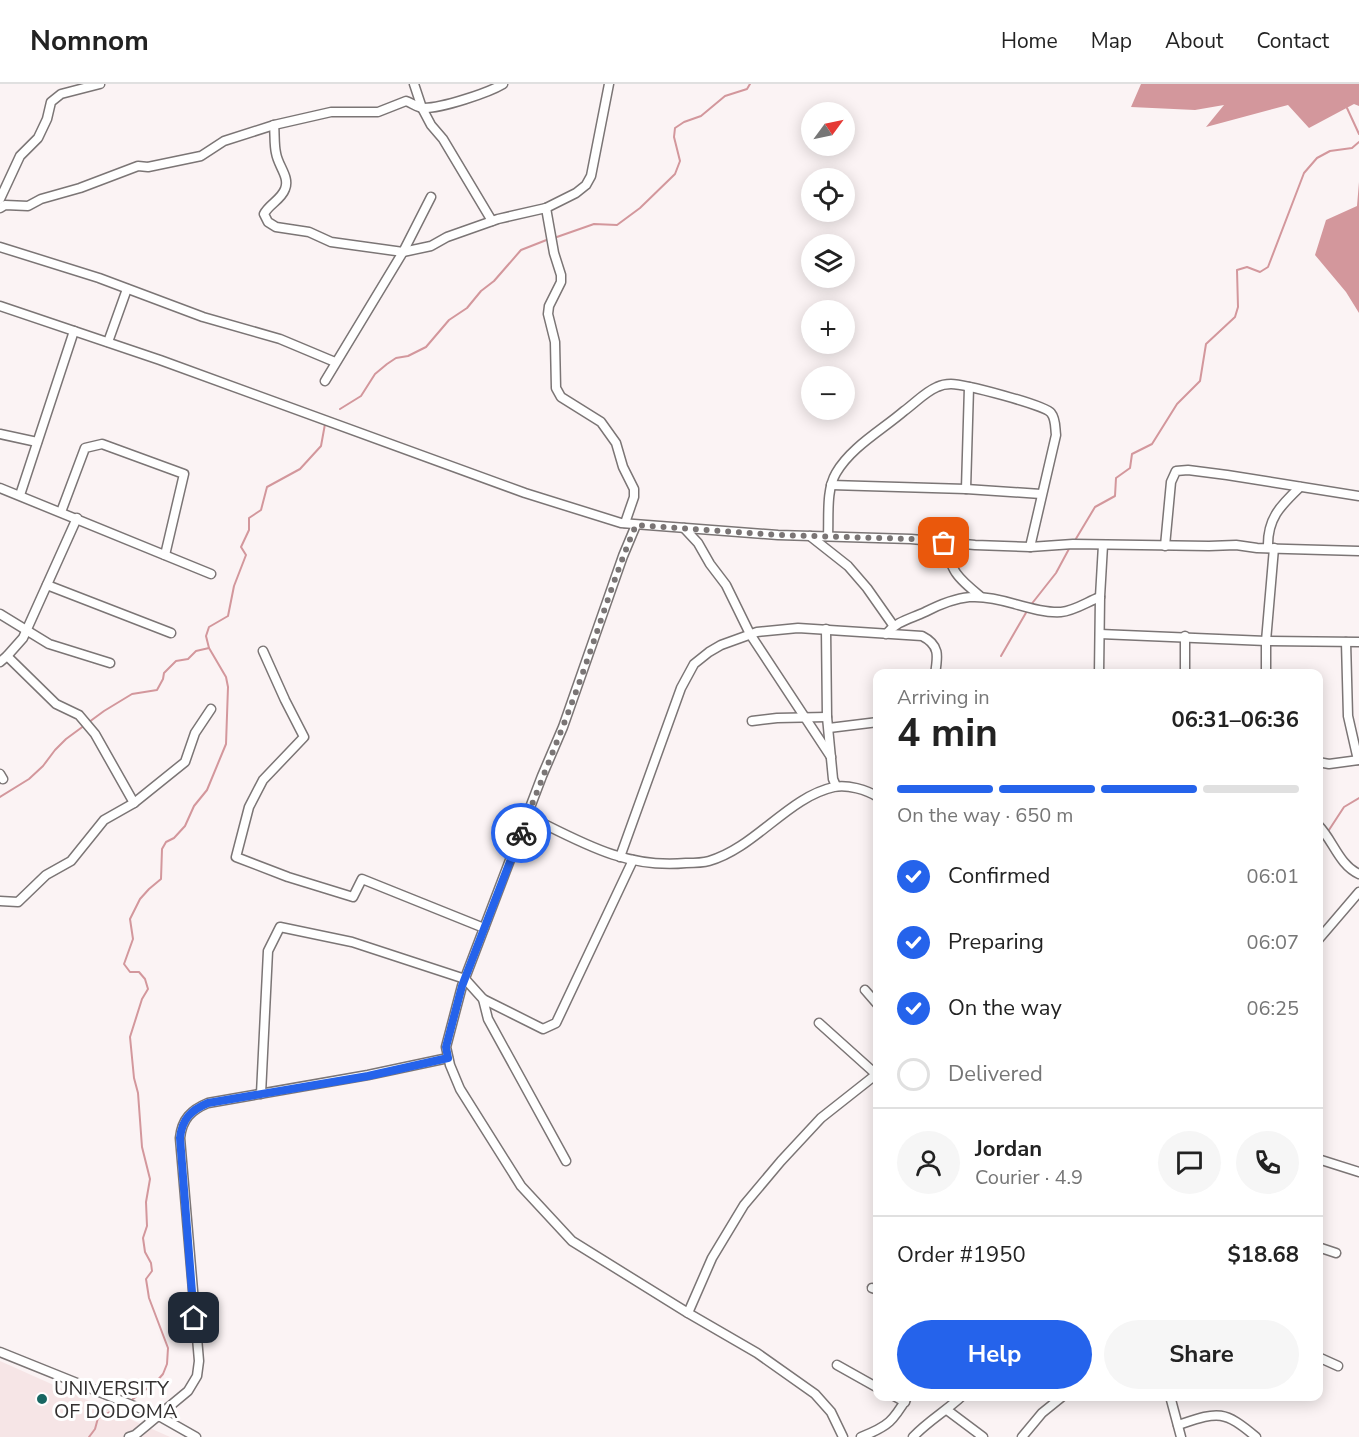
<!DOCTYPE html>
<html lang="en">
<head>
<meta charset="utf-8">
<style>
  body { margin:0; font-family:"Nunito Sans",sans-serif; background:#f6f6f6; color:#222; height:100vh; display:flex; flex-direction:column; font-size:22px; white-space:nowrap }
  * { box-sizing:border-box; margin:0 }
  p { font-size:20px; color:#767676 }
  .icon { flex:none; width:33px; height:33px; fill:none; stroke:currentColor; stroke-width:2; stroke-linecap:round; stroke-linejoin:round }
  .map { position:relative; flex:1; overflow:hidden }
  .details { position:absolute; left:873px; top:585px; width:450px; height:732px; display:flex; flex-direction:column; background:#fff; border-radius:12px; box-shadow:0 3px 15px #0003 }
  .details>* { flex:none }
  .needle { width:39px; rotate:57deg }
  .controls { position:absolute; left:801px; top:18px; display:grid; gap:12px }
  .controls a { display:grid; place-items:center; width:54px; height:54px; border-radius:50%; background:#fff; box-shadow:0 3px 15px #0003; font-size:30px }
  .pin { position:absolute; display:grid; place-items:center; width:51px; height:51px; color:#fff; margin:-26px; border-radius:12px; box-shadow:0 3px 9px #0006 }
  .courier { position:absolute; display:grid; place-items:center; width:60px; height:60px; margin:-30px; border:4px solid #2563eb; border-radius:50%; background:#fff; color:#222; box-shadow:0 2px 8px #0007 }
  .head em { font-style:normal; font-weight:700 }
  .head div { display:flex; flex-direction:column-reverse }
  .head { display:flex; align-items:center; justify-content:space-between; height:102px; padding:0 24px }
  h1 { font-size:39px; font-weight:700; line-height:45px }
  .bar { display:grid; grid-template-columns:repeat(4,1fr); gap:9px 6px; align-content:center; height:72px; padding:0 24px }
  .bar i { height:8px; border-radius:4px; background:#e0e0e0 }
  .bar .active { background:#2563eb }
  .bar p { grid-column:span 4 }
  .line { display:flex; align-items:center; gap:15px; padding:0 24px; border-top:2px solid #e0e0e0 }
  .line div { flex:1 }
  .round { display:grid; place-items:center; flex:none; width:63px; height:63px; border-radius:32px; background:#f6f6f6 }
  ol { padding:0 24px; list-style:none }
  li { display:flex; align-items:center; gap:18px; height:66px }
  li p { margin-inline-start:auto }
  li .icon { padding:6px; border-radius:50%; background:#2563eb; color:#fff; stroke-width:4 }
  li:last-child { color:#767676 }
  li i { width:33px; height:33px; border:3px solid #e0e0e0; border-radius:50% }
  .cta { display:flex; gap:12px; margin-top:auto; padding:12px 24px }
  .cta a { flex:1; height:69px; border-radius:36px; background:#2563eb; color:#fff; font-size:24px; font-weight:700; line-height:69px; text-align:center }
  .cta a+a { background:#f6f6f6; color:#222 }
  header { display:flex; align-items:center; gap:36px; box-sizing:border-box; height:84px; padding:0 30px; background:#fff; border-bottom:2px solid #e0e0e0 }
  header strong { font-size:28px }
  nav { display:flex; gap:33px; margin-inline-start:auto; font-size:21px }
  .map>svg:first-child { display:block }
  .built { fill:#f6e5e6 }
  .water { fill:#d3979c }
  .lines { fill:none; stroke-linecap:round; stroke-linejoin:round }
  .stream { stroke:#d3979c; stroke-width:2 }
  .street-casing { stroke:#7b7575; stroke-width:11 }
  .street { stroke:#fff; stroke-width:8 }
  .done { stroke:#7a7575; stroke-width:6; stroke-dasharray:0 10.8 }
  .route { stroke:#2563eb; stroke-width:8 }
  .poi-dot { fill:#186662; stroke:#fff; stroke-width:2 }
  .labels { text-anchor:middle; dominant-baseline:central; stroke-width:6; stroke-linejoin:round; paint-order:stroke }
  .poi-label { font-size:20px; fill:#343131; stroke:#fff; text-anchor:start }
</style>
</head>
<body>
<header>
<strong>Nomnom</strong>
<nav><a>Home</a><a>Map</a><a>About</a><a>Contact</a></nav>
</header>
<div class="map">
<svg width="1359" height="1353" viewBox="0 0 1359 1353">
  <rect width="100%" height="100%" fill="#fbf3f4"/>
  <polygon class="built" points="0,1277 170,1353 0,1353"/>
  <g class="water">
    <polygon points="1141,0 1359,0 1359,22 1354,20 1309,44 1288,21 1206,43 1224,21 1195,26 1131,23"/>
    <polygon points="1359,98 1359,229 1346,208 1315,171 1326,136 1357,122"/>
  </g>
  <g class="lines">
    <g class="stream">
      <polyline points="1347,24 1359,50"/>
      <polyline points="554,154 594,140 617,141 640,124 675,90 680,77 674,53 675,44 684,38 701,32 725,12 747,5 750,0"/>
      <polyline points="340,325 361,312 375,290 387,280 396,274 408,272 426,263 449,236 467,224 481,207 494,197 521,166 549,155"/>
      <polyline points="1074,458 1095,423 1115,412 1116,394 1130,384 1132,370 1152,360 1177,320 1200,297 1206,260 1235,233 1238,223 1237,186 1247,183 1260,188 1268,183 1304,89 1317,74 1330,67 1352,64 1359,58"/>
      <polyline points="1030,522 1056,489 1070,463"/>
      <polyline points="1001,572 1027,527"/>
      <polyline points="0,713 29,695 43,682 55,666 66,655 104,627 132,610 157,606 163,595 164,589 176,577 188,575 196,567 209,564"/>
      <polyline points="1327,749 1344,723 1359,714"/>
      <polyline points="1318,761 1324,754"/>
      <polyline points="129,1318 156,1298 163,1290 167,1280 168,1264 149,1214 146,1195 152,1187 151,1179 145,1168 143,1154 147,1142 146,1118 150,1095 142,1063 138,1009 134,994 130,953 142,915 148,905 145,895 139,888 130,888 124,880 133,855 130,835 140,815 149,805 161,795 162,765 166,758 174,754 185,742 194,722 207,706 226,660 228,603 226,593 209,564 206,552 209,543 228,532 234,502 246,471 241,463 249,446 249,434 261,426 267,403 300,385 321,362 325,340"/>
      <polyline points="89,1353 95,1345 98,1334 125,1321"/>
    </g>
    <defs>
      <g id="street">
        <polyline points="414,0 422,24 431,41 443,55 492,137"/>
        <path d="M274 41C275 51 274 60 276 69 278 82 290 93 285 105 281 116 269 120 264 130L268 138 276 143 309 148 331 158 403 168 431 162 447 153 498 135 546 124 576 109 586 101 591 92 609 0"/>
        <polyline points="0,115 20,72 38,54 47,35 51,18 61,10 100,0"/>
        <path d="M0 124 5 121 28 122 41 115 80 104 138 82 148 83 201 72 224 57 274 41 331 28H378L406 17C412 19 418 24 424 24 442 24 488 9 503 0"/>
        <polyline points="546,124 554,169 561,191 561,198 549,222 548,230 555,258 556,304 561,313 601,338 616,359 623,383 634,405 634,413 625,439"/>
        <polyline points="0,163 99,194 203,233 280,255 335,278"/>
        <polyline points="0,222 160,276 525,409 621,439 778,451 911,455 975,461 1030,463 1073,460 1209,462 1236,461 1257,464 1359,467"/>
        <polyline points="108,258 127,205"/>
        <polyline points="325,297 403,168 431,113"/>
        <polyline points="0,350 37,358"/>
        <polyline points="831,401 966,405 1041,410"/>
        <polyline points="0,404 211,490"/>
        <polyline points="966,405 969,303"/>
        <polyline points="20,411 74,247"/>
        <polyline points="61,428 85,364 102,360 184,390 165,471"/>
        <polyline points="636,441 623,472 563,643 542,692 462,902 446,963 450,981 460,1005 521,1102 572,1157 688,1229 757,1269 815,1310 831,1328 843,1353"/>
        <polyline points="684,444 698,459 710,480 726,501 750,550 831,673"/>
        <polyline points="810,452 848,482 867,504 893,541"/>
        <path d="M828 452C829 432 826 406 836 389 851 363 882 346 904 327 915 319 925 308 937 303 941 301 947 300 951 300 964 300 1045 321 1051 329 1056 335 1055 344 1056 351L1030 463"/>
        <path d="M943 459C954 489 955 492 980 512"/>
        <polyline points="1165,462 1171,398 1176,387 1188,386 1227,391 1359,412"/>
        <path d="M1268 464C1267 435 1280 422 1300 403"/>
        <polyline points="47,501 171,549"/>
        <polyline points="0,530 49,560 110,579"/>
        <polyline points="826,545 827,633 833,695 836,702"/>
        <path d="M886 550C897 537 910 535 925 528 960 510 978 509 1015 520 1029 524 1046 529 1061 528 1074 527 1087 518 1100 513"/>
        <polyline points="1100,550 1266,557 1359,558"/>
        <polyline points="1346,558 1348,632 1358,676"/>
        <polyline points="263,567 285,616 304,653 263,696 249,723 236,773 288,793 353,813 362,795 484,844"/>
        <polyline points="7,572 56,620 79,631 95,650 134,719"/>
        <polyline points="0,578 7,572 23,554 77,434"/>
        <polyline points="1099,590 1100,513 1103,461"/>
        <polyline points="1185,590 1185,552"/>
        <polyline points="1266,590 1266,557 1274,464"/>
        <polyline points="752,637 777,634 827,633"/>
        <polyline points="829,644 878,638"/>
        <polyline points="1318,678 1329,680 1359,676"/>
        <polyline points="0,690 3,695"/>
        <path d="M528 732C581 758 625 785 686 779 694 779 702 779 709 777 755 764 788 713 834 703 847 700 867 706 878 713"/>
        <path d="M1318 741C1333 756 1339 781 1359 790"/>
        <path d="M620 773 681 604 694 580 709 568 721 561 757 548 798 544 922 552C940 561 938 572 935 590"/>
        <polyline points="0,817 18,818 46,791 71,777 104,736 134,719 185,678 195,649 211,625"/>
        <polyline points="1318,856 1359,808"/>
        <polyline points="865,906 878,921"/>
        <polyline points="483,915 488,935 566,1077"/>
        <polyline points="819,939 878,992"/>
        <polyline points="261,1010 268,867 280,843 352,858 465,895 483,915 543,945 556,939 633,776"/>
        <polyline points="1318,1075 1359,1088"/>
        <polyline points="1318,1163 1336,1169"/>
        <polyline points="872,1204 878,1206"/>
        <polyline points="688,1229 712,1174 744,1121 781,1077 821,1034 878,989"/>
        <polyline points="0,1268 159,1332 196,1353"/>
        <polyline points="1318,1273 1338,1282"/>
        <polyline points="837,1281 878,1304"/>
        <polyline points="894,1312 905,1318"/>
        <polyline points="1170,1312 1181,1353"/>
        <polyline points="947,1326 983,1353"/>
        <path d="M1178 1341C1218 1328 1223 1325 1256 1353"/>
        <path d="M129 1353 135 1351 188 1307 197 1292 199 1277 180 1054C182 1035 191 1026 208 1019L368 991 448 974"/>
        <path d="M861 1353C889 1342 893 1337 908 1312"/>
        <path d="M913 1353C928 1337 946 1327 962 1312"/>
        <polyline points="1022,1353 1042,1329 1063,1312"/>
      </g>
    </defs>
    <use href="#street" class="street-casing"/>
    <use href="#street" class="street"/>
  </g>
  <g class="lines">
    <path class="done" d="M521 749C541 696 563 645 582 591 600 541 615 490 636 441L778 451 911 455 944 459"/>
    <path class="route" d="M194 1234 180 1054C182 1035 191 1026 208 1019L368 992 448 974 446 963 462 902 521 749"/>
  </g>
  <circle class="poi-dot" cx="42" cy="1315" r="6"/>
  <g class="labels">
    <g class="poi-label">
      <text x="54" y="1304">UNIVERSITY<tspan x="54" dy="23">OF DODOMA</tspan></text>
    </g>
  </g>
</svg>
<div class="controls">
<a><svg class="needle" viewBox="-14 -14 28 28"><path d="M0-13l5 13h-10z" fill="#e53935"/><path d="M0 13l5-13h-10z" fill="#767676"/></svg></a>
<a><svg class="icon" aria-label="locate" viewBox="0 0 24 24"><circle cx="12" cy="12" r="6"/><path d="M12 2v4M12 18v4M2 12h4M18 12h4"/></svg></a>
<a><svg class="icon" aria-label="layers" viewBox="0 0 24 24"><path d="M12 4l9 5-9 5-9-5zM3 14l9 5 9-5"/></svg></a>
<a>+</a>
<a>−</a>
</div>
<div class="pin" style="left:944px;top:459px;background:#ea580c"><svg class="icon" aria-label="bag" viewBox="0 0 24 24"><path d="M5 8h14l-1 12H6zM9 8a3 3 0 0 1 6 0"/></svg></div>
<div class="pin" style="left:194px;top:1234px;background:#1f2937"><svg class="icon" aria-label="home" viewBox="0 0 24 24"><path d="M3 11l9-7 9 7M6 9v11h12V9"/></svg></div>
<div class="courier" style="left:521px;top:749px"><svg class="icon" aria-label="bike" viewBox="0 0 24 24"><circle cx="6" cy="16" r="4"/><circle cx="18" cy="16" r="4"/><path d="M6 16l4-8h5l3 8M10 8l3 8H6M13 5h3"/></svg></div>
<section class="details">
<div class="head"><div><h1>4 min</h1><p>Arriving in</p></div><em>06:31–06:36</em></div>
<div class="bar"><i class="active"></i><i class="active"></i><i class="active"></i><i></i><p>On the way · 650 m</p></div>
<ol>
<li><svg class="icon" aria-label="check" viewBox="0 0 24 24"><path d="M5 12l5 5 9-10"/></svg>Confirmed<p>06:01</p></li>
<li><svg class="icon" aria-label="check" viewBox="0 0 24 24"><path d="M5 12l5 5 9-10"/></svg>Preparing<p>06:07</p></li>
<li><svg class="icon" aria-label="check" viewBox="0 0 24 24"><path d="M5 12l5 5 9-10"/></svg>On the way<p>06:25</p></li>
<li><i></i>Delivered</li>
</ol>
<div class="line" style="height:108px"><a class="round"><svg class="icon" aria-label="person" viewBox="0 0 24 24"><circle cx="12" cy="8" r="4"/><path d="M4 21q1-7 8-7t8 7"/></svg></a><div><b>Jordan</b><p>Courier · 4.9</p></div><a class="round"><svg class="icon" aria-label="chat" viewBox="0 0 24 24"><path d="M4 5h16v11H9l-5 4z"/></svg></a><a class="round"><svg class="icon" aria-label="phone" viewBox="0 0 24 24"><path d="M5 4h4l2 5-3 2q2 4 5 5l2-3 5 2v4C11 20 4 13 5 4z"/></svg></a></div>
<div class="line" style="height:78px"><div>Order #1950</div><b>$18.68</b></div>
<div class="cta"><a>Help</a><a>Share</a></div>
</section>
</div>
</body>
</html>
